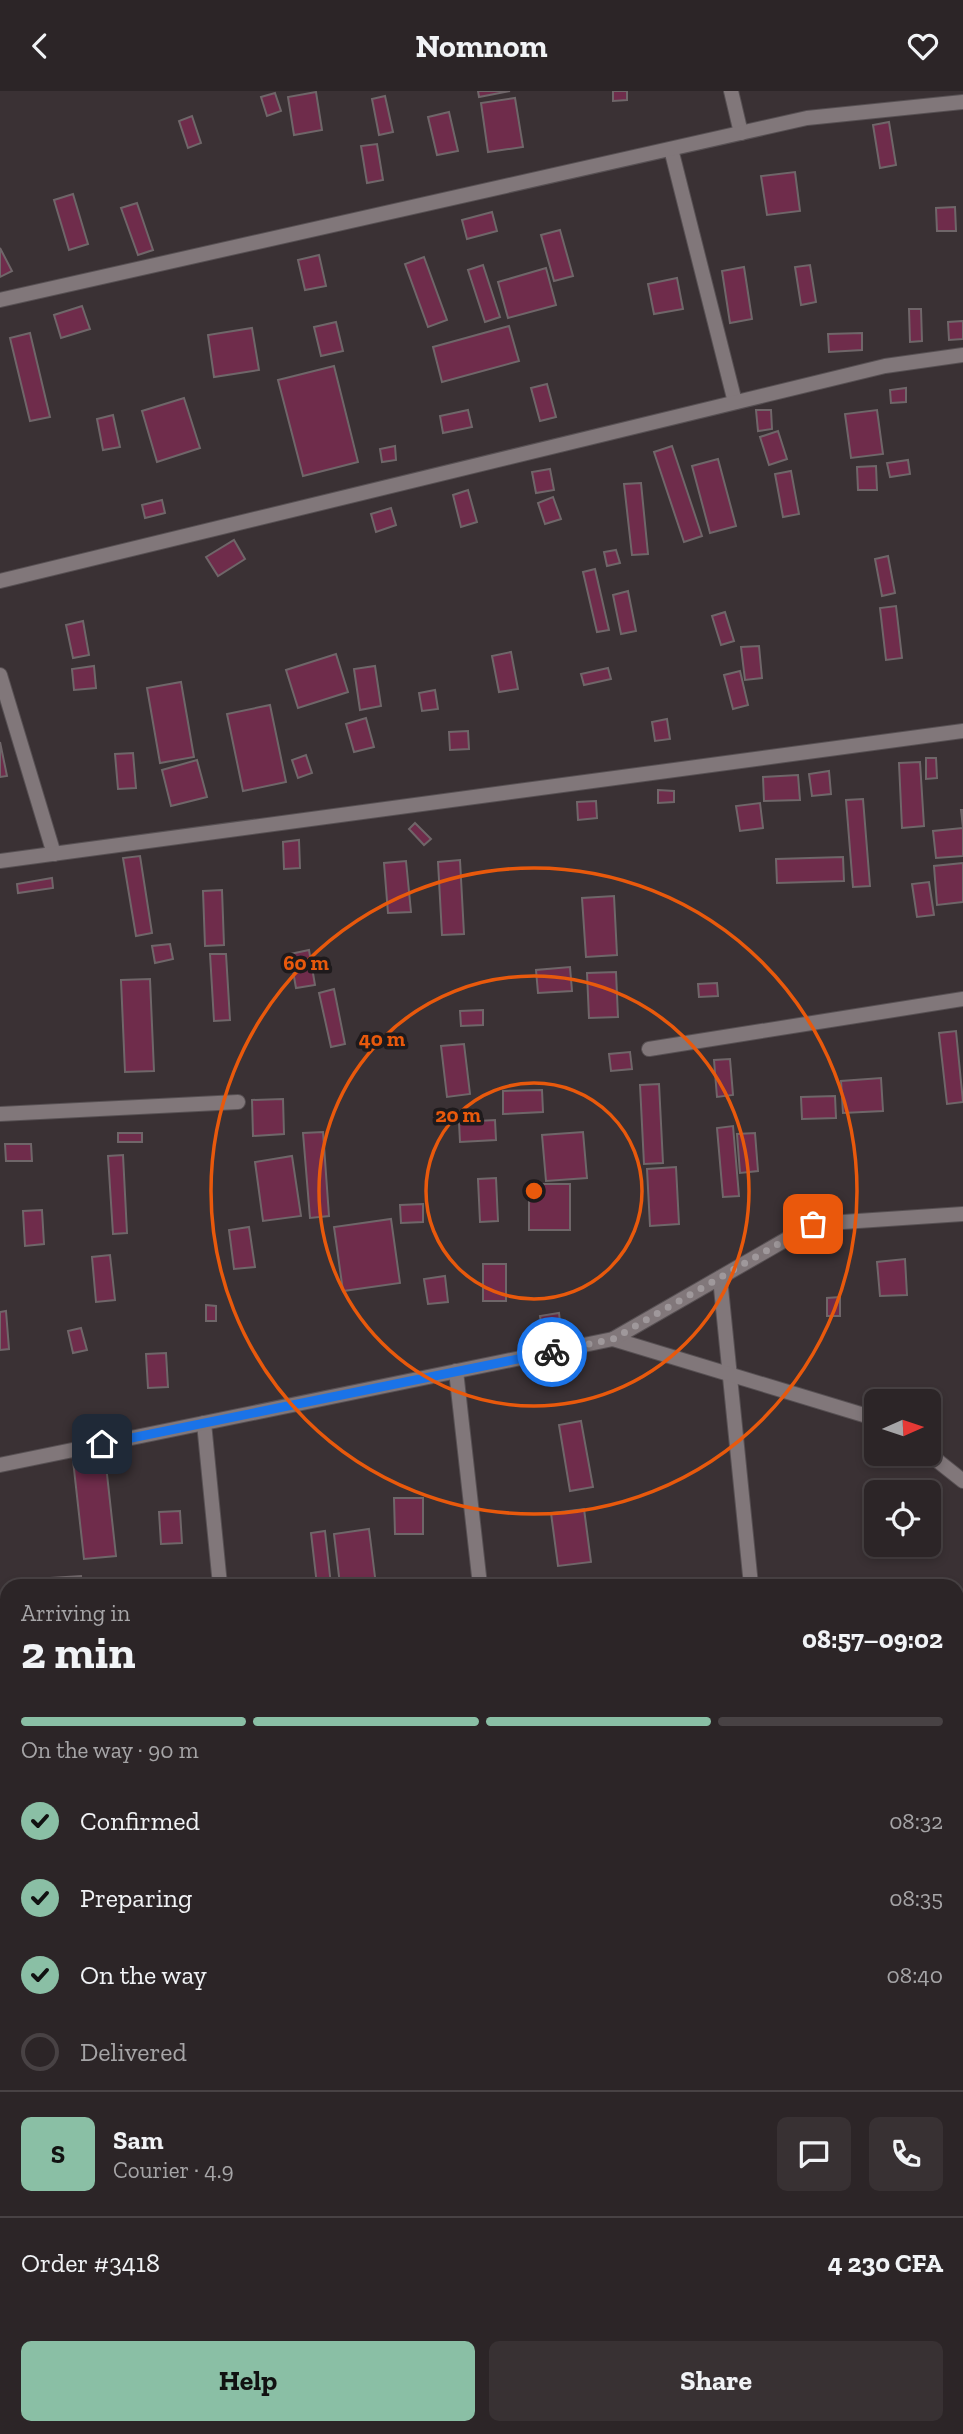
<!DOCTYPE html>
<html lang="en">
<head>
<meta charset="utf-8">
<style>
  body { margin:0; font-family:"Zilla Slab",serif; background:#383133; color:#f1f3f6; height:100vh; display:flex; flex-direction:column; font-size:26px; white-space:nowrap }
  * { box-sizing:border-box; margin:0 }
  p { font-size:23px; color:#a6a5a7 }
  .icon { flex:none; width:38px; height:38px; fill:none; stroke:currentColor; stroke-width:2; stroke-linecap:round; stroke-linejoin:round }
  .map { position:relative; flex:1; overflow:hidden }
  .drawer { position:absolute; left:0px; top:1488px; width:964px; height:856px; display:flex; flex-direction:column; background:#2c2527; border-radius:21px 21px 0 0; box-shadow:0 4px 10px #0003,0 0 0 2px #484244 }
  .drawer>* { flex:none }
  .needle { width:46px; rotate:87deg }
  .buttons { position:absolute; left:864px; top:1298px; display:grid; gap:14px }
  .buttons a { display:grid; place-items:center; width:77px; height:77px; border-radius:10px; background:#2c2527; box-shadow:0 4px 10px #0003,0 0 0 2px #484244; font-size:35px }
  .pin { position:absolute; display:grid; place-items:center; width:60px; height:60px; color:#fff; margin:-30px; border-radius:14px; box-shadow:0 4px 10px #0006 }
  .courier { position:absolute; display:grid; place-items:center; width:70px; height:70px; margin:-35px; border:5px solid #1a73e8; border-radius:50%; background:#fff; color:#222; box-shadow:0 2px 9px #0007 }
  .summary em { font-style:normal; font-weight:700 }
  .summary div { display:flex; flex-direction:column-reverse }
  .summary { display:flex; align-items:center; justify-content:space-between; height:119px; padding:0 21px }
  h1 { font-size:46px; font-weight:700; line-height:52px }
  .bar { display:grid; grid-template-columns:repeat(4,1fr); gap:10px 7px; align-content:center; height:84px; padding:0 21px }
  .bar i { height:9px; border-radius:5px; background:#484244 }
  .bar .on { background:#8abfa5 }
  .bar p { grid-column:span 4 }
  .line { display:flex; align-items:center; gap:18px; padding:0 21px; border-top:2px solid #484244 }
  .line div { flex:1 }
  .round { display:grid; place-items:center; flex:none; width:74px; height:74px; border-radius:10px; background:#383133 }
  ol { padding:0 21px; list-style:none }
  li { display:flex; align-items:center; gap:21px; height:77px }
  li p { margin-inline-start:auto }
  li .icon { padding:7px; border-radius:50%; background:#8abfa5; color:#111; stroke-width:4 }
  li:last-child { color:#a6a5a7 }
  li i { width:38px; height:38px; border:4px solid #484244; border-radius:50% }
  .action { display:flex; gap:14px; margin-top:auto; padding:14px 21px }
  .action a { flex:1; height:80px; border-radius:10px; background:#8abfa5; color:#111; font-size:28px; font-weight:700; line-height:80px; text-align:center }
  .action a+a { background:#383133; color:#f1f3f6 }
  header { display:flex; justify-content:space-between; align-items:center; height:91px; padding:0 21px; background:#2c2527; font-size:32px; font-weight:700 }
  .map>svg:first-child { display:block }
  .green { fill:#844560 }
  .building { fill:#6f2c4b; stroke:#6f6669; stroke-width:2 }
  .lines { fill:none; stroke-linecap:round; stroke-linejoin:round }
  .street-casing { stroke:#575053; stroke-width:16 }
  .street { stroke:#81777a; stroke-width:14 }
  .done { stroke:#9f989b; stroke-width:7; stroke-dasharray:0 12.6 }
  .route { stroke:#1a73e8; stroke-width:9 }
  .ring { fill:none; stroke:#e8590c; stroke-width:3.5 }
  .centre { fill:#e8590c; stroke:#1e1a1c; stroke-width:3.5 }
  .ring-label { font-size:21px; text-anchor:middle; font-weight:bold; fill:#e8590c; stroke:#1e1a1c; stroke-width:7; stroke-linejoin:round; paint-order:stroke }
</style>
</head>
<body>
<header><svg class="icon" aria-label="back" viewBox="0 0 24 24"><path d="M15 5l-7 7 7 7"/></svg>Nomnom<svg class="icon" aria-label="heart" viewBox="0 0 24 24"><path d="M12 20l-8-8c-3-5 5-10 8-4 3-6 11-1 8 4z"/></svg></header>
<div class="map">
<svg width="963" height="2343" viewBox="0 0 963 2343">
  <rect width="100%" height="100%" fill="#3a3134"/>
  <polygon class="green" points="957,2212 963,2261 963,2343 663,2343 663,2336 957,2336"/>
  <g class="building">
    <polygon points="478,0 510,0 479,6"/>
    <polygon points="613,0 627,0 627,9 613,10"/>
    <polygon points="316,1 322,39 294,44 288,6"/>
    <polygon points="275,2 281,20 267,25 261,6"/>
    <polygon points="385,5 393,41 379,44 372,8"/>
    <polygon points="515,7 523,56 488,61 481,12"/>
    <polygon points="449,21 458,60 437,64 428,26"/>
    <polygon points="192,25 201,52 188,57 179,30"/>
    <polygon points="889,31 896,74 880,77 873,34"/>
    <polygon points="377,53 383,89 367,92 361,55"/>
    <polygon points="795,81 800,120 767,124 761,85"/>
    <polygon points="73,103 88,153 69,159 54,109"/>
    <polygon points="137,112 153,159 138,164 121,117"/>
    <polygon points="955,116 956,140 937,140 936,117"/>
    <polygon points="492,121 497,140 467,148 462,129"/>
    <polygon points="560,139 573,185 554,190 541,144"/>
    <polygon points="0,157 12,180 0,186"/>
    <polygon points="319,164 326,195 305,199 298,169"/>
    <polygon points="424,166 447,229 428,236 405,173"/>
    <polygon points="483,174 500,226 485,231 468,179"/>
    <polygon points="810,174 816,211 801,214 795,176"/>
    <polygon points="744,176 752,228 730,232 722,180"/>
    <polygon points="546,177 556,214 508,227 498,191"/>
    <polygon points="677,187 683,218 654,223 648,193"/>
    <polygon points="82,215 90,238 61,247 54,224"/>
    <polygon points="909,218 921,218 922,250 910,251"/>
    <polygon points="963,230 963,248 949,249 948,231"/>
    <polygon points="336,231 343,260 321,265 314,236"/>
    <polygon points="509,235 519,270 442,291 433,256"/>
    <polygon points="252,237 259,279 214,286 208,244"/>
    <polygon points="30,242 50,326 30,330 10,247"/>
    <polygon points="862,242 862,259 829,261 828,243"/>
    <polygon points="334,275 358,371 303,385 278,289"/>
    <polygon points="547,293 556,326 540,330 531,297"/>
    <polygon points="906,297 906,311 891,312 890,299"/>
    <polygon points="184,307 200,357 157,371 142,320"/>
    <polygon points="468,319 472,336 443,342 440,325"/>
    <polygon points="756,319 771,319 772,338 758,340"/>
    <polygon points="877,319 883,363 851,367 845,323"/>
    <polygon points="113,324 120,356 103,359 97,328"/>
    <polygon points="778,340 787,368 769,374 760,346"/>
    <polygon points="395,355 396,369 382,371 380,358"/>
    <polygon points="672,355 702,445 684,451 654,361"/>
    <polygon points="718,368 736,435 710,442 692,375"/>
    <polygon points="908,369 910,383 890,386 887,372"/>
    <polygon points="876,375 877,399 858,399 857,376"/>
    <polygon points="550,378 554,399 536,402 532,381"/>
    <polygon points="791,380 799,423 783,426 775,383"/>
    <polygon points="641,392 648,463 632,464 624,393"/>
    <polygon points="468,399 477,431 461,436 453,404"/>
    <polygon points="553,406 561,428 545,433 538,412"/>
    <polygon points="162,409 165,422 145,427 142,414"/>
    <polygon points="391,417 396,434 376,441 371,423"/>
    <polygon points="234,449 245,468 218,485 206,466"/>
    <polygon points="616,459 620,472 607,475 604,461"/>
    <polygon points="888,465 895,502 882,505 875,468"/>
    <polygon points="595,478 609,539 597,541 583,481"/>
    <polygon points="628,500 636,540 621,543 613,504"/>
    <polygon points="896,515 902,567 886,569 880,517"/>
    <polygon points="725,521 734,550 721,554 712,525"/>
    <polygon points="83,530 89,564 73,567 66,534"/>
    <polygon points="759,555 762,587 745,589 741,556"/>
    <polygon points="511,561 518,598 499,601 492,565"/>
    <polygon points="336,563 348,601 298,617 286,579"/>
    <polygon points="94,575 96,597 74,599 72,578"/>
    <polygon points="375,575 381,615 360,619 354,578"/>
    <polygon points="608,577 611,588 584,594 581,583"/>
    <polygon points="740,580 748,614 733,618 724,584"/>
    <polygon points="181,591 194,666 160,672 147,597"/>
    <polygon points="435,599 438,618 422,620 419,602"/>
    <polygon points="270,614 286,691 243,700 227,623"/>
    <polygon points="366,627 374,656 354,661 346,633"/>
    <polygon points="667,628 670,648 655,650 652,631"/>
    <polygon points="468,640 469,658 450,659 449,641"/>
    <polygon points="0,651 7,685 0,686"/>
    <polygon points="133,662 136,697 118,698 115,663"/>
    <polygon points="306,664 312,682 298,687 292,669"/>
    <polygon points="926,667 936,667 937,687 926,688"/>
    <polygon points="197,669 207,706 171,715 162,679"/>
    <polygon points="920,671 924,735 902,737 899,672"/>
    <polygon points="829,680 831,703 812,705 809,683"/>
    <polygon points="798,684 800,709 764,710 763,686"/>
    <polygon points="658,699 674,700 674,711 658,712"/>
    <polygon points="863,708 870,795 853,796 846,709"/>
    <polygon points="596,710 597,727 578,729 577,711"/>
    <polygon points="760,712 763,737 740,740 736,715"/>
    <polygon points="961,719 963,719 963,765 936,767 933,740 963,737"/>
    <polygon points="415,732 431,748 424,754 409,738"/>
    <polygon points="299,749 300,777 284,778 283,751"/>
    <polygon points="140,765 152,842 136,845 123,767"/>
    <polygon points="843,766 844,790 777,792 776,768"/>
    <polygon points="460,769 464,843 442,844 438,771"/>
    <polygon points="406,770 411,821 388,822 384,772"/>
    <polygon points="963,772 963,811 937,814 934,775"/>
    <polygon points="52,787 53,797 18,802 17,793"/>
    <polygon points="929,791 934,824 917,826 912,793"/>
    <polygon points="222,799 224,854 205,855 203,800"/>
    <polygon points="614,805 617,864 586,866 582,807"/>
    <polygon points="170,853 173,868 155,872 152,855"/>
    <polygon points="309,859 315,894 296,897 290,863"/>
    <polygon points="210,863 226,863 230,929 214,930"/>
    <polygon points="570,876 572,900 538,902 536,879"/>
    <polygon points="616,881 618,926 589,927 587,882"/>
    <polygon points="150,888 154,980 125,981 121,889"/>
    <polygon points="717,892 718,905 699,906 698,893"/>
    <polygon points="334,898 345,953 331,956 319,902"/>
    <polygon points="483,919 483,934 461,935 460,920"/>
    <polygon points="956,940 963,1011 947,1013 939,942"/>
    <polygon points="464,953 470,1003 447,1006 441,955"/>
    <polygon points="630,961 632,978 611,980 609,963"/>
    <polygon points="730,968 733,1004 717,1006 714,969"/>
    <polygon points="881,987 883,1020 843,1022 841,990"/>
    <polygon points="659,993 663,1072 644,1073 640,994"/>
    <polygon points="542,999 543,1021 503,1023 503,1000"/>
    <polygon points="835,1005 836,1027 802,1028 801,1006"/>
    <polygon points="283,1008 284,1043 253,1045 252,1009"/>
    <polygon points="495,1029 496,1049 460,1051 459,1031"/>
    <polygon points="733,1035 739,1105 723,1106 717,1037"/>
    <polygon points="323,1041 329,1125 310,1127 303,1042"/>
    <polygon points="583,1041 587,1087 546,1090 542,1044"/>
    <rect x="118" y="1042" width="24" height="9"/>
    <polygon points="755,1042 758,1080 740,1082 737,1043"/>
    <polygon points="5,1053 31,1053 32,1070 6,1070"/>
    <polygon points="123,1064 127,1142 113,1143 108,1065"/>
    <polygon points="292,1065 301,1125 263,1130 255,1071"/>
    <polygon points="676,1076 679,1133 650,1135 647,1078"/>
    <polygon points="496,1087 498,1130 480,1131 478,1088"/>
    <rect x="529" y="1093" width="41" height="46"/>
    <polygon points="423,1113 423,1131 401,1132 400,1114"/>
    <polygon points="42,1119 44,1153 25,1155 23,1120"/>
    <polygon points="391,1128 400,1192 343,1200 334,1136"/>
    <polygon points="249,1136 255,1176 234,1178 229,1139"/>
    <polygon points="110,1164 115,1209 96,1211 92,1166"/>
    <polygon points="905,1168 907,1204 880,1205 877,1171"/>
    <rect x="483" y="1173" width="23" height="37"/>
    <polygon points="445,1185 448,1211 428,1213 424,1188"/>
    <polygon points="840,1206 840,1225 827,1225 827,1207"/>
    <polygon points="206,1214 216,1215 216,1230 206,1230"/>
    <polygon points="6,1220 9,1258 0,1259 0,1221"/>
    <polygon points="559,1222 561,1239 543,1242 540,1225"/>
    <polygon points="81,1237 87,1259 73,1262 68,1240"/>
    <polygon points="166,1262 168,1296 148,1297 146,1263"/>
    <polygon points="581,1330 593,1396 570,1400 559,1334"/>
    <polygon points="104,1356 116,1465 84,1468 72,1360"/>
    <polygon points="124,1356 125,1366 111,1368 109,1358"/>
    <polygon points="394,1407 423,1407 423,1443 395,1443"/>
    <polygon points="584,1418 591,1471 558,1475 551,1422"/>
    <polygon points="180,1420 182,1452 161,1453 159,1421"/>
    <polygon points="369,1438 376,1494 340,1494 334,1443"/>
    <polygon points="325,1440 331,1494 317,1494 311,1442"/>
    <polygon points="81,1485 82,1494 52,1494 51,1487"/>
    <polygon points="604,1487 605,1494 590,1494 589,1488"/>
    <polygon points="36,2336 52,2336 53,2343 37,2343"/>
    <polygon points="426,2336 481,2336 482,2343 427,2343"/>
  </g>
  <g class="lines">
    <defs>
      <g id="street">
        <polyline points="731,0 741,42"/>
        <polyline points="671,58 735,311"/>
        <polyline points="0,209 807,27 963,11"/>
        <polyline points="0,490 885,275 963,264"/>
        <polyline points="0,584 54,763"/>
        <polyline points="0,770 963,640"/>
        <polyline points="649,958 963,908"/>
        <polyline points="0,1023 238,1011"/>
        <polyline points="720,1187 751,1494"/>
        <polyline points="613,1248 877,1328"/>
        <polyline points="456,1280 480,1494"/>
        <polyline points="204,1332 220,1494"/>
        <polyline points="929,1363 963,1390"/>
        <polyline points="0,1374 613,1248 813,1133 963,1123"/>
        <polyline points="0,1961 7,2027"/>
        <polyline points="957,2065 963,2064"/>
        <polyline points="0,2137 7,2136"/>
        <polyline points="266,2336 268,2343"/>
        <polyline points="0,2339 1,2343"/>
      </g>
    </defs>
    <use href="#street" class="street-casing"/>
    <use href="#street" class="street"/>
  </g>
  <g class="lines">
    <polyline class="done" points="552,1261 613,1248 813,1133"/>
    <polyline class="route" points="102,1353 552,1261"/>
  </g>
  <g class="ring">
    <circle cx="534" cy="1100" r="108"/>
    <circle cx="534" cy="1100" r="215"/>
    <circle cx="534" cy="1100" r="323"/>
  </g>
  <circle cx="534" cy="1100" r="10" class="centre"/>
  <g class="ring-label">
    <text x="306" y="879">60 m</text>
    <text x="382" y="955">40 m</text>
    <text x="458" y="1031">20 m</text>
  </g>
</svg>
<div class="buttons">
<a><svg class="needle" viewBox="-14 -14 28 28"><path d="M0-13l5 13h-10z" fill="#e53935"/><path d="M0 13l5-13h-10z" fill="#a6a5a7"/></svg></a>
<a><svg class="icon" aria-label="locate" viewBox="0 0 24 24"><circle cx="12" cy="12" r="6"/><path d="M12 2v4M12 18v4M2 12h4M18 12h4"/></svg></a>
</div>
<div class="pin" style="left:813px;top:1133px;background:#ea580c"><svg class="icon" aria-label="bag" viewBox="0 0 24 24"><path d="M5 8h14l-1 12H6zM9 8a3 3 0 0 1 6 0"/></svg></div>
<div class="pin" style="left:102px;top:1353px;background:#1f2937"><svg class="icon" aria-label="home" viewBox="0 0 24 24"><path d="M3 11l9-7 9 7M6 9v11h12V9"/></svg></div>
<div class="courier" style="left:552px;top:1261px"><svg class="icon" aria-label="bike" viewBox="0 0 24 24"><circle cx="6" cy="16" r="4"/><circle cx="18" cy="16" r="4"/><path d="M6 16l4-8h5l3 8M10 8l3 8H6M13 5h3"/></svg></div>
<section class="drawer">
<div class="summary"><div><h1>2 min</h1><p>Arriving in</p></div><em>08:57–09:02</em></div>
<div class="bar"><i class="on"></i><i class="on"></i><i class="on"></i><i></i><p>On the way · 90 m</p></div>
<ol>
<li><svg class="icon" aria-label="check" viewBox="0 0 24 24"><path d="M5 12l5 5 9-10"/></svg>Confirmed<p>08:32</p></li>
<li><svg class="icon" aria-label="check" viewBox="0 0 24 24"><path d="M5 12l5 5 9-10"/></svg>Preparing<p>08:35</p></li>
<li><svg class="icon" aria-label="check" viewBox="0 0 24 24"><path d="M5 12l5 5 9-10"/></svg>On the way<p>08:40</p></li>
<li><i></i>Delivered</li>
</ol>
<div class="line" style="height:126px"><b class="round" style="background:#8abfa5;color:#111">S</b><div><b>Sam</b><p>Courier · 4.9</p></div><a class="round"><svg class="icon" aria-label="chat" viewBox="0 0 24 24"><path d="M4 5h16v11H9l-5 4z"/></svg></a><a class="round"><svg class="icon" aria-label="phone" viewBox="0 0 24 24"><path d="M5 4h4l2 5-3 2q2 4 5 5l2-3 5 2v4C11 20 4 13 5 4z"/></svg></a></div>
<div class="line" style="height:91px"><div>Order #3418</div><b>4 230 CFA</b></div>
<div class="action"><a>Help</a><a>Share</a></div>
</section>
</div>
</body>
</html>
